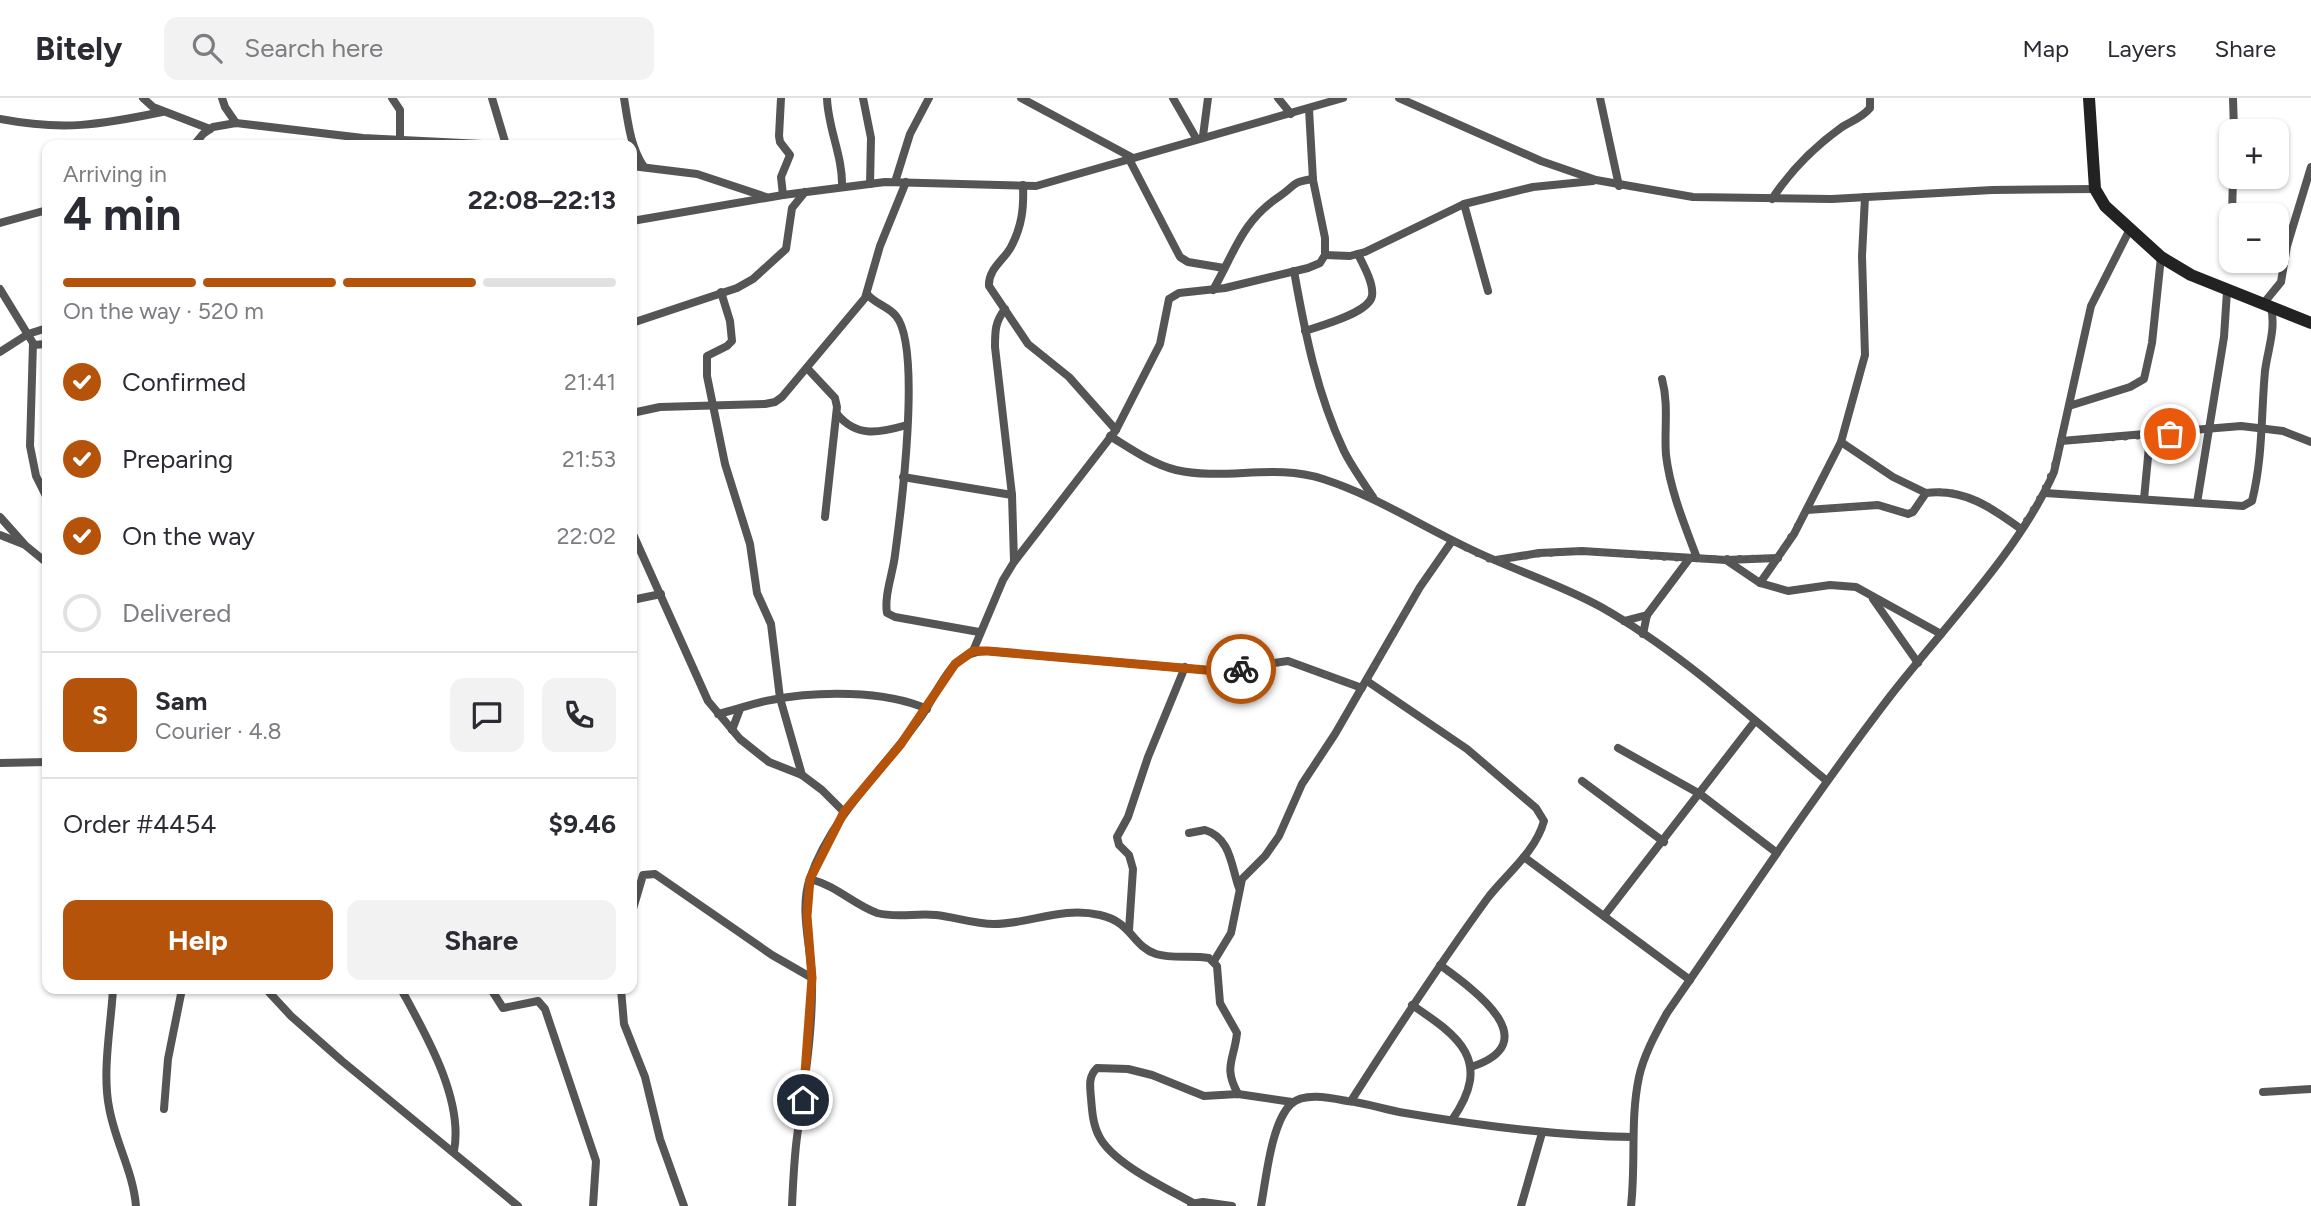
<!DOCTYPE html>
<html lang="en">
<head>
<meta charset="utf-8">
<style>
  body { margin:0; font-family:Figtree,sans-serif; background:#f2f2f3; color:#2b2b33; height:100vh; display:flex; flex-direction:column; font-size:26px; white-space:nowrap }
  * { box-sizing:border-box; margin:0 }
  p { font-size:23px; color:#7c7c81 }
  .icon { flex:none; width:38px; height:38px; fill:none; stroke:currentColor; stroke-width:2; stroke-linecap:round; stroke-linejoin:round }
  .map { position:relative; flex:1; overflow:hidden }
  .panel { position:absolute; left:42px; top:42px; width:595px; height:854px; display:flex; flex-direction:column; background:#fff; border-radius:14px; box-shadow:0 2px 5px #0004 }
  .panel>* { flex:none }
  .buttons { position:absolute; left:2219px; top:21px; display:grid; gap:14px }
  .buttons a { display:grid; place-items:center; width:70px; height:70px; border-radius:14px; background:#fff; box-shadow:0 2px 5px #0004; font-size:35px }
  .pin { position:absolute; display:grid; place-items:center; width:60px; height:60px; color:#fff; margin:-30px; border:4px solid #fff; border-radius:50%; box-shadow:0 2px 7px #0007 }
  .courier { position:absolute; display:grid; place-items:center; width:70px; height:70px; margin:-35px; border:5px solid #b45309; border-radius:50%; background:#fff; color:#222; box-shadow:0 2px 9px #0007 }
  .overview em { font-style:normal; font-weight:700 }
  .overview div { display:flex; flex-direction:column-reverse }
  .overview { display:flex; align-items:center; justify-content:space-between; height:119px; padding:0 21px }
  h1 { font-size:46px; font-weight:700; line-height:52px }
  .bar { display:grid; grid-template-columns:repeat(4,1fr); gap:10px 7px; align-content:center; height:84px; padding:0 21px }
  .bar i { height:9px; border-radius:5px; background:#e1e1e2 }
  .bar .on { background:#b45309 }
  .bar p { grid-column:span 4 }
  .line { display:flex; align-items:center; gap:18px; padding:0 21px; border-top:2px solid #e1e1e2 }
  .line div { flex:1 }
  .round { display:grid; place-items:center; flex:none; width:74px; height:74px; border-radius:14px; background:#f2f2f3 }
  ol { padding:0 21px; list-style:none }
  li { display:flex; align-items:center; gap:21px; height:77px }
  li p { margin-inline-start:auto }
  li .icon { padding:7px; border-radius:50%; background:#b45309; color:#fff; stroke-width:4 }
  li:last-child { color:#7c7c81 }
  li i { width:38px; height:38px; border:4px solid #e1e1e2; border-radius:50% }
  .action { display:flex; gap:14px; margin-top:auto; padding:14px 21px }
  .action a { flex:1; height:80px; border-radius:14px; background:#b45309; color:#fff; font-size:28px; font-weight:700; line-height:80px; text-align:center }
  .action a+a { background:#f2f2f3; color:#2b2b33 }
  header { display:flex; align-items:center; gap:42px; box-sizing:border-box; height:98px; padding:0 35px; background:#fff; border-bottom:2px solid #e1e1e2 }
  header strong { font-size:33px }
  nav { display:flex; gap:38px; margin-inline-start:auto; font-size:24px }
  .search { width:490px; height:63px; background:#f2f2f3; display:flex; align-items:center; gap:18px; box-sizing:border-box; padding:0 24px; border-radius:14px; color:#7c7c81; font-size:26px }
  .map>svg:first-child { display:block }
  .lines { fill:none; stroke-linecap:round; stroke-linejoin:round }
  .street { stroke:#555; stroke-width:8 }
  .secondary { stroke:#222; stroke-width:12 }
  .done { stroke:#595959; stroke-width:7; stroke-dasharray:0 12.6 }
  .route { stroke:#b45309; stroke-width:9 }
</style>
</head>
<body>
<header>
<strong>Bitely</strong>
<div class="search"><svg class="icon" aria-label="search" viewBox="0 0 24 24"><circle cx="10" cy="10" r="6"/><path d="M15 15l6 6"/></svg>Search here</div>
<nav><a>Map</a><a>Layers</a><a>Share</a></nav>
</header>
<div class="map">
<svg width="2311" height="1108" viewBox="0 0 2311 1108">
  <rect width="100%" height="100%" fill="#fff"/>
  <g class="lines">
    <g class="street">
      <polyline points="143,0 153,9 210,31"/>
      <polyline points="222,0 225,9 236,25"/>
      <polyline points="392,0 400,12 400,43"/>
      <polyline points="492,0 506,47"/>
      <path d="M624 0C628 24 630 48 644 69"/>
      <polyline points="781,0 779,38 780,44 790,57 781,79 783,97"/>
      <path d="M827 0C828 31 843 58 842 89"/>
      <polyline points="863,0 871,40 870,86"/>
      <polyline points="1021,0 1133,60"/>
      <polyline points="1173,0 1196,40"/>
      <polyline points="1278,0 1291,16"/>
      <polyline points="1399,0 1541,63 1596,82 1693,99 1832,101 1992,92 2095,91"/>
      <polyline points="1600,0 1619,88"/>
      <polyline points="2233,0 2234,33"/>
      <path d="M0 21C64 33 99 27 162 14"/>
      <polyline points="1203,38 1208,0"/>
      <polyline points="194,47 203,36 213,29 236,25 363,40 502,47"/>
      <polyline points="1129,61 1180,159 1188,164 1224,170"/>
      <polyline points="632,68 697,76 766,99"/>
      <polyline points="895,84 910,36 929,0"/>
      <path d="M1023 87C1024 110 1022 128 1011 149 1004 162 988 171 989 188L1028 246 1069 279 1116 332"/>
      <path d="M1772 101C1791 72 1814 49 1842 29 1852 23 1863 19 1870 10V0"/>
      <polyline points="1464,106 1488,193"/>
      <polyline points="2232,117 2233,79"/>
      <polyline points="632,123 783,97 885,84 1036,88 1343,0"/>
      <polyline points="0,125 47,112"/>
      <polyline points="1325,157 1350,158 1365,154 1464,106 1533,89 1593,83"/>
      <path d="M1294 173C1305 235 1317 296 1344 353 1352 369 1363 384 1373 399"/>
      <polyline points="0,191 33,245 30,348 36,378 47,400"/>
      <path d="M1213 192C1235 154 1241 124 1280 98 1296 87 1291 84 1313 81"/>
      <polyline points="721,194 730,223 732,243 727,248 707,258 707,278 725,366 750,446 757,495 771,526 780,600 802,677"/>
      <path d="M867 196C875 206 888 208 896 218 922 249 901 413 895 457 893 475 884 497 887 515L895 519 979 534"/>
      <polyline points="2263,206 2281,184 2287,148 2311,69"/>
      <path d="M1005 211C995 224 995 233 995 249L1012 397 1014 463"/>
      <polyline points="632,225 737,190 753,181 786,151 792,110 805,94"/>
      <path d="M1305 233C1320 228 1369 215 1372 198 1374 185 1363 167 1358 156"/>
      <polyline points="33,247 47,246"/>
      <polyline points="0,254 28,236 47,230"/>
      <polyline points="807,270 835,300 837,309 825,419"/>
      <path d="M1662 281C1669 307 1664 331 1666 357 1670 392 1685 428 1697 460"/>
      <polyline points="2069,308 2130,289 2144,281 2152,245 2161,159"/>
      <polyline points="632,315 660,309 765,306 775,304 782,299 865,200 880,148 906,84"/>
      <path d="M837 316C857 340 879 335 907 327"/>
      <path d="M1110 338C1131 351 1152 366 1176 372 1224 383 1275 365 1323 381 1373 397 1418 426 1466 449 1510 471 1558 485 1601 509 1684 556 1754 623 1827 683"/>
      <polyline points="2061,343 2241,328 2283,333 2311,344"/>
      <polyline points="1841,344 1893,379 1926,395"/>
      <polyline points="903,379 1012,397"/>
      <path d="M2045 395 2243 408 2252 403C2263 360 2261 316 2265 273 2268 250 2276 232 2271 209"/>
      <polyline points="2144,401 2150,338"/>
      <polyline points="2197,405 2224,239 2227,193"/>
      <path d="M1807 412 1878 407 1908 416 1913 414 1926 395C1964 390 1992 410 2021 431"/>
      <polyline points="0,419 25,447 47,465"/>
      <polyline points="632,434 708,603 740,641 769,664 802,677 822,692 844,714"/>
      <polyline points="0,437 23,446"/>
      <polyline points="1496,462 1539,455 1582,453 1726,462 1760,485 1788,493 1830,487 1856,489 1941,536"/>
      <polyline points="1726,462 1778,460"/>
      <polyline points="1760,485 1794,436 1841,344 1860,275 1865,257 1862,158 1865,99"/>
      <polyline points="1873,501 1918,565"/>
      <polyline points="632,502 661,496"/>
      <polyline points="1624,523 1647,517"/>
      <polyline points="1643,536 1647,517 1689,461"/>
      <polyline points="973,553 1003,482 1014,464 1116,332 1160,246 1169,201 1179,195 1225,190 1308,170 1320,165 1325,157 1325,140 1313,82 1309,11"/>
      <path d="M718 616C736 612 753 605 771 602 816 593 885 592 927 611"/>
      <polyline points="732,632 740,611"/>
      <polyline points="1618,650 1700,696 1777,755"/>
      <polyline points="0,665 47,664"/>
      <polyline points="1582,683 1664,744"/>
      <path d="M1189 735 1205 732C1231 740 1231 768 1239 790"/>
      <polyline points="1524,759 1690,882"/>
      <path d="M810 781C837 788 854 807 877 815 895 820 917 815 936 817 955 819 974 826 994 826 1031 826 1061 808 1100 817 1132 824 1132 848 1156 856 1172 861 1192 857 1209 860L1217 868 1220 905 1237 935C1234 963 1223 968 1238 996"/>
      <polyline points="632,814 643,777 655,776 772,857 812,880"/>
      <polyline points="1604,818 1755,623"/>
      <polyline points="1129,832 1133,771 1129,757 1119,747 1117,739 1128,719 1148,659 1185,569"/>
      <polyline points="1214,863 1231,835 1242,781 1265,758 1279,738 1302,686 1335,636 1420,489 1452,443"/>
      <path d="M1440 867C1473 891 1548 944 1471 969"/>
      <path d="M113 891C111 927 102 974 109 1009 115 1044 133 1073 136 1108"/>
      <polyline points="266,891 291,918 342,963 518,1108"/>
      <path d="M401 891C425 935 464 1001 454 1053"/>
      <polyline points="491,891 503,910 538,903 545,911 596,1063 593,1108"/>
      <polyline points="621,891 624,926 645,979 660,1041 684,1108"/>
      <path d="M1412 907C1460 939 1493 963 1452 1022"/>
      <polyline points="2263,994 2311,991"/>
      <path d="M1351 1003C1395 934 1439 867 1487 801 1506 776 1535 755 1544 723L1536 710 1467 651 1367 583"/>
      <polyline points="164,1011 168,961 182,891"/>
      <path d="M1193 1105C1166 1090 1112 1065 1099 1038 1093 1027 1092 1013 1091 1000 1090 988 1088 979 1097 970L1128 971 1152 977 1204 998 1238 996 1292 1004"/>
      <polyline points="1191,1106 1203,1104 1232,1108"/>
      <path d="M792 1108C793 1085 794 1062 797 1039 804 986 813 934 812 881 811 848 799 812 810 780 832 717 883 672 921 619 940 592 950 552 988 553L1217 573 1288 563 1362 590"/>
      <path d="M1261 1108C1266 1082 1271 1025 1291 1006 1304 994 1331 1000 1347 1003 1367 1005 1386 1012 1405 1015 1481 1028 1556 1038 1633 1039"/>
      <polyline points="1521,1108 1542,1035"/>
      <path d="M1631 1108C1636 1065 1630 1021 1639 979 1644 956 1656 935 1667 915 1740 810 1810 703 1888 601 1941 532 2019 454 2054 374L2091 208 2130 131"/>
    </g>
    <polyline class="secondary" points="2089,0 2095,91 2105,108 2161,159 2191,177 2311,225"/>
  </g>
  <g class="lines">
    <path class="done" d="M1241 571 1288 563 1362 590 1420 489 1452 443 1493 463 1539 456 1582 453 1689 461 1778 460 1807 412 1878 407 1908 416 1913 414 1926 395C1964 389 1992 410 2021 431 2041 400 2053 380 2061 343L2170 336"/>
    <polyline class="route" points="803,1002 812,880 807,818 810,781 844,714 901,646 955,566 973,553 988,553 1217,573 1241,571"/>
  </g>
</svg>
<div class="buttons">
<a>+</a>
<a>−</a>
</div>
<div class="pin" style="left:2170px;top:336px;background:#ea580c"><svg class="icon" aria-label="bag" viewBox="0 0 24 24"><path d="M5 8h14l-1 12H6zM9 8a3 3 0 0 1 6 0"/></svg></div>
<div class="pin" style="left:803px;top:1002px;background:#1f2937"><svg class="icon" aria-label="home" viewBox="0 0 24 24"><path d="M3 11l9-7 9 7M6 9v11h12V9"/></svg></div>
<div class="courier" style="left:1241px;top:571px"><svg class="icon" aria-label="bike" viewBox="0 0 24 24"><circle cx="6" cy="16" r="4"/><circle cx="18" cy="16" r="4"/><path d="M6 16l4-8h5l3 8M10 8l3 8H6M13 5h3"/></svg></div>
<section class="panel">
<div class="overview"><div><h1>4 min</h1><p>Arriving in</p></div><em>22:08–22:13</em></div>
<div class="bar"><i class="on"></i><i class="on"></i><i class="on"></i><i></i><p>On the way · 520 m</p></div>
<ol>
<li><svg class="icon" aria-label="check" viewBox="0 0 24 24"><path d="M5 12l5 5 9-10"/></svg>Confirmed<p>21:41</p></li>
<li><svg class="icon" aria-label="check" viewBox="0 0 24 24"><path d="M5 12l5 5 9-10"/></svg>Preparing<p>21:53</p></li>
<li><svg class="icon" aria-label="check" viewBox="0 0 24 24"><path d="M5 12l5 5 9-10"/></svg>On the way<p>22:02</p></li>
<li><i></i>Delivered</li>
</ol>
<div class="line" style="height:126px"><b class="round" style="background:#b45309;color:#fff">S</b><div><b>Sam</b><p>Courier · 4.8</p></div><a class="round"><svg class="icon" aria-label="chat" viewBox="0 0 24 24"><path d="M4 5h16v11H9l-5 4z"/></svg></a><a class="round"><svg class="icon" aria-label="phone" viewBox="0 0 24 24"><path d="M5 4h4l2 5-3 2q2 4 5 5l2-3 5 2v4C11 20 4 13 5 4z"/></svg></a></div>
<div class="line" style="height:91px"><div>Order #4454</div><b>$9.46</b></div>
<div class="action"><a>Help</a><a>Share</a></div>
</section>
</div>
</body>
</html>
